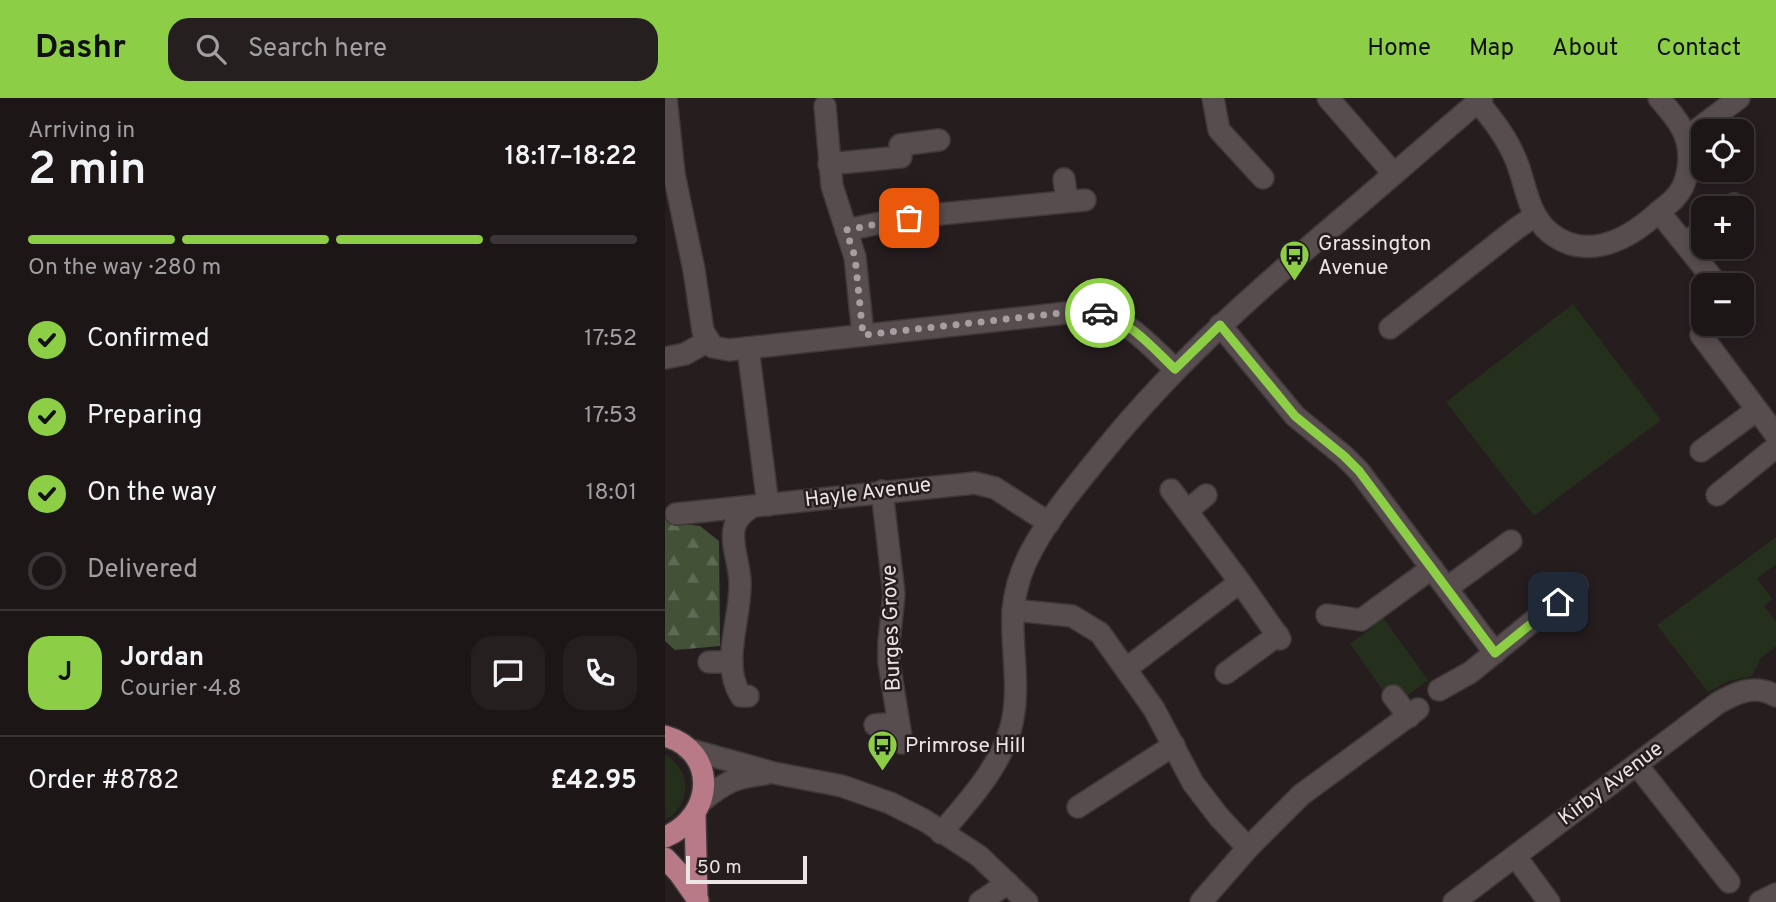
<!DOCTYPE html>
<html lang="en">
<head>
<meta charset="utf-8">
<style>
  body { margin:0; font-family:Overpass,sans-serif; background:#251f20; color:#f1f3f6; height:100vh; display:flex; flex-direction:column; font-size:26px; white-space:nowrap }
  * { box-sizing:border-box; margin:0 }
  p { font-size:23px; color:#a09fa1 }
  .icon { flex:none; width:38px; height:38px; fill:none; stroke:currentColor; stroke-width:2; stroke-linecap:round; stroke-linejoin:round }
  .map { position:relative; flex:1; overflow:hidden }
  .details { display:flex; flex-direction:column; background:#1c1617; width:665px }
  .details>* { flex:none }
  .buttons { position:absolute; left:1026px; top:21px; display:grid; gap:14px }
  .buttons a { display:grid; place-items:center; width:63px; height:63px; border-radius:14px; background:#1c1617; box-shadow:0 4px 10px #0003,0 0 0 2px #3a3536; font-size:35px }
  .scale { position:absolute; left:21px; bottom:18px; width:121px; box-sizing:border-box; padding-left:7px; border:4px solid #ebe4e5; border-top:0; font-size:19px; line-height:24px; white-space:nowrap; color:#ebe4e5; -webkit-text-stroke:5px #261d1f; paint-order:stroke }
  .pin { position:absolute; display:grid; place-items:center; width:60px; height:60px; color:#fff; margin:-30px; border-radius:14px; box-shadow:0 4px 10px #0006 }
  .courier { position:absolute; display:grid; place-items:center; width:70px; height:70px; margin:-35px; border:5px solid #8cce46; border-radius:50%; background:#fff; color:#222; box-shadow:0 2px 9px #0007 }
  .overview em { font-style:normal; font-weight:600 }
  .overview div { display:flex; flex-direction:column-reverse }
  .overview { display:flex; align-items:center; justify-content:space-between; height:119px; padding:0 28px }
  h1 { font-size:46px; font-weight:600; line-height:52px }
  .bar { display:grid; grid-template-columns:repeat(4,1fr); gap:10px 7px; align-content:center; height:84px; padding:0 28px }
  .bar i { height:9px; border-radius:5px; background:#3a3536 }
  .bar .on { background:#8cce46 }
  .bar p { grid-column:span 4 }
  .line { display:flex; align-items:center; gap:18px; padding:0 28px; border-top:2px solid #3a3536 }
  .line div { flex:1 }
  .round { display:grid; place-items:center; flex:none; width:74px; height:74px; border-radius:21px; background:#251f20 }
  ol { padding:0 28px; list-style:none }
  li { display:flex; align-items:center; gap:21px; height:77px }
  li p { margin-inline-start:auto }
  li .icon { padding:7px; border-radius:50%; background:#8cce46; color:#111; stroke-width:4 }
  li:last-child { color:#a09fa1 }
  li i { width:38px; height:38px; border:4px solid #3a3536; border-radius:50% }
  header { display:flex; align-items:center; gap:42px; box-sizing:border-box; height:98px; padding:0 35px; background:#8cce46; color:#111 }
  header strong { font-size:33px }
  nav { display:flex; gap:38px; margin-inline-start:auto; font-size:24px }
  .search { width:490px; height:63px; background:#251f20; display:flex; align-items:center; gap:18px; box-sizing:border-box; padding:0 24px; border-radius:21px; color:#a09fa1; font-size:26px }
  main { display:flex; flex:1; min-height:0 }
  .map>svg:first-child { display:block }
  .grass { fill:#25301c }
  .forest { fill:url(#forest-firs) }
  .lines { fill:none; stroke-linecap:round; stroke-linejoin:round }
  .minor-casing { stroke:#3f3839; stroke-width:24 }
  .major-casing { stroke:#3f3839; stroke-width:24 }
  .minor { stroke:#584d4e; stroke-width:21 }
  .major { stroke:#b77a86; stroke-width:21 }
  .done { stroke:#a69ea0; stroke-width:7; stroke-dasharray:0 12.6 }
  .route { stroke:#8cce46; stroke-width:9 }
  .labels { text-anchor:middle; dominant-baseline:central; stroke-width:5; stroke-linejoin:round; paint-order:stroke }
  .poi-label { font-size:21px; fill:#ebe4e5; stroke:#261d1f; text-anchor:start }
  .street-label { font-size:21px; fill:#ebe4e5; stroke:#261d1f }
</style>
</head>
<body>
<header>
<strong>Dashr</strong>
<div class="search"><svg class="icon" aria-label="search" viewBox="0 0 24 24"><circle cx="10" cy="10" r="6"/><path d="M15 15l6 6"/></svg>Search here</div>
<nav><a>Home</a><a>Map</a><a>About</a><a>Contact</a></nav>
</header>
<main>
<section class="details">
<div class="overview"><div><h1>2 min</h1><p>Arriving in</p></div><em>18:17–18:22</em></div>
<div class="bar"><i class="on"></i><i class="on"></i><i class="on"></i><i></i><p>On the way · 280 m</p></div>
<ol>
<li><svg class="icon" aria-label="check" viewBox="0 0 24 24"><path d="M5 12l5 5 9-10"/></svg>Confirmed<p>17:52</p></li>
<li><svg class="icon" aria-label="check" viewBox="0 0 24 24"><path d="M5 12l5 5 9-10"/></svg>Preparing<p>17:53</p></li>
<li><svg class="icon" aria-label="check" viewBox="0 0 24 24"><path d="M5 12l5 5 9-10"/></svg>On the way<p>18:01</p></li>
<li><i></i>Delivered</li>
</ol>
<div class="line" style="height:126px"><b class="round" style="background:#8cce46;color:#111">J</b><div><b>Jordan</b><p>Courier · 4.8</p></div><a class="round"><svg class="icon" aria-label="chat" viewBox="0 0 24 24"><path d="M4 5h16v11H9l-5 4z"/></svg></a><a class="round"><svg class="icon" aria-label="phone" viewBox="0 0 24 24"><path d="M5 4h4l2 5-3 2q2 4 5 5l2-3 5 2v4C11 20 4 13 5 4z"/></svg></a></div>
<div class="line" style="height:91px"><div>Order #8782</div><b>£42.95</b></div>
</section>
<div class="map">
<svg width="1111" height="804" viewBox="0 0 1111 804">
  <defs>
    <pattern id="forest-firs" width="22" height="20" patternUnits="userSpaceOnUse" patternTransform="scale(1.75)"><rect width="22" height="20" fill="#435237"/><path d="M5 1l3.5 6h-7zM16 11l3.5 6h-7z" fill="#5e6b54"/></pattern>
  </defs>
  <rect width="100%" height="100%" fill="#261d1f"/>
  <g class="grass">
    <polygon points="908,206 996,322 869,418 781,304"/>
    <polygon points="1111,439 1111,466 1092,480 1107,501 1099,508 1111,524 1111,548 1096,560 1087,578 1063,583 1043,594 992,527"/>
    <polygon points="714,514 763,582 737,602 724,601 685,546 707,530 701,522"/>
    <path d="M0 656C26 672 28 706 0 722Z"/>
  </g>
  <polygon class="forest" points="0,410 5,424 35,428 54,443 55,548 10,552 0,543"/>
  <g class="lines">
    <defs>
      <g id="minor">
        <path d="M1 0 9 76 29 172 38 233 48 249 64 252 419 213C458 215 483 246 510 271"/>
        <polyline points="548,0 554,32 598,80"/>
        <polyline points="663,0 729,76"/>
        <path d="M813 4C828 22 842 40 851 62 861 86 862 115 884 134 919 163 959 144 989 118 995 112 1003 107 1009 101 1024 86 1027 59 1021 40 1016 25 1004 12 994 0"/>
        <polyline points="160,8 167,88 190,159 198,237"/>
        <polyline points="1021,40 1074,0"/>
        <polyline points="164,66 236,59 235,47 274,42"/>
        <polyline points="399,81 402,103"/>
        <polyline points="1063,110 1069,106"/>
        <polyline points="994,114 1053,187"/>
        <polyline points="181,132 244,119 420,102"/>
        <polyline points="1020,146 1038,131"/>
        <polyline points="555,227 630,318 679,358 694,373 830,555"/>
        <polyline points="725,230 852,130 870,118"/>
        <polyline points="1036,237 1111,337"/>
        <polyline points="83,250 103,407"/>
        <polyline points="0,260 20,256 43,243"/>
        <polyline points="1036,353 1092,312"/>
        <polyline points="506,392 575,484"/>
        <polyline points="217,393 229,496 224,544 224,565 237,645"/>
        <polyline points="1052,397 1111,349"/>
        <polyline points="522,413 541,397"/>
        <polyline points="11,416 310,385 330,390 384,425"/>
        <polyline points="782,490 846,443"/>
        <polyline points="893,504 907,521"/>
        <polyline points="348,512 407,518 435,535 489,611 528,685 554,719 583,750"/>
        <polyline points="662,517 696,522 767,470"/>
        <polyline points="44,564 67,564"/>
        <polyline points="462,570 575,484 615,541"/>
        <polyline points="561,575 613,537"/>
        <polyline points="774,592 806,574 912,487"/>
        <path d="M83 598H76C55 565 76 522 75 485 75 467 66 448 69 431 71 421 77 416 85 410"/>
        <polyline points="728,598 744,619"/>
        <polyline points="210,627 233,625"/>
        <polyline points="23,651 109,675 177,688 225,705 259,722 314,758 362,804"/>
        <polyline points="972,667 1064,784"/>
        <path d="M37 703C60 684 71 679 100 676"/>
        <polyline points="413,709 509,647"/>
        <path d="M276 735C303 704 335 669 346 629 356 591 346 552 348 513 350 490 358 467 369 448 388 414 414 384 438 354 513 261 602 184 693 107 734 72 776 35 817 0"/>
        <polyline points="851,759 884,804"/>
        <polyline points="315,804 343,785"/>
        <polyline points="536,804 583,750 636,697 753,611"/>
        <path d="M789 804 1053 605C1072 594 1091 586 1111 598"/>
        <polyline points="1095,804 1111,796"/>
      </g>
      <g id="major">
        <path d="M0 638C53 653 50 718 0 739"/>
        <polyline points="30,717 32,799"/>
        <polyline points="0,760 14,775 33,802"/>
      </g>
    </defs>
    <use href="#minor" class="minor-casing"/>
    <use href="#major" class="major-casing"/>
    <use href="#minor" class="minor"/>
    <use href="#major" class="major"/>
  </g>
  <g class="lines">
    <polyline class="done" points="244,120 181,132 190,159 198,237 405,214 435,215"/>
    <path class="route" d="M435 215C465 223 488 250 510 271L555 227 630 318 679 358 694 373 830 555 893 504"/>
  </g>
  <defs>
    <symbol id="bus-pin" viewBox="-11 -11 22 30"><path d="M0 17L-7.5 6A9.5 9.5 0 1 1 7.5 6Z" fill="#8cce46" stroke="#261d1f"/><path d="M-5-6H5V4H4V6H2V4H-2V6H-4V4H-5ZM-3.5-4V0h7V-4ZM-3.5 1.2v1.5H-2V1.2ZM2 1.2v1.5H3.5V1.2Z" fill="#111"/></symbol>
  </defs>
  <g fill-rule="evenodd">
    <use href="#bus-pin" x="612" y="140" width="35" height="47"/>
    <use href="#bus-pin" x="200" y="630" width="35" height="47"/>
  </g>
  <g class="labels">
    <g class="poi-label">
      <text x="653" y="146">Grassington<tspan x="653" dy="24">Avenue</tspan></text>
      <text x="240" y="648">Primrose Hill</text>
    </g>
    <g class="street-label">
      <text transform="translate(203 395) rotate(-7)">Hayle Avenue</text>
      <text transform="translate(227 530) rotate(-92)">Burges Grove</text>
      <text transform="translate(946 686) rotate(-37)">Kirby Avenue</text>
    </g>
  </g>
</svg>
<div class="buttons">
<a><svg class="icon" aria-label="locate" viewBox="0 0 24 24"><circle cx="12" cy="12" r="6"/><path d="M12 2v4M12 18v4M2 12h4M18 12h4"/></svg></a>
<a>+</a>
<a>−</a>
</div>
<div class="scale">50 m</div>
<div class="pin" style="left:244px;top:120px;background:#ea580c"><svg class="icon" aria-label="bag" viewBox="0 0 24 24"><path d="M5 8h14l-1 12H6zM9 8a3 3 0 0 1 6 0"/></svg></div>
<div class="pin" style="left:893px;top:504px;background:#1f2937"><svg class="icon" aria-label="home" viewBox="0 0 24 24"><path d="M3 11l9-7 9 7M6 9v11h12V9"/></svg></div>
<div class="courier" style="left:435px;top:215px"><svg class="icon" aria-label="car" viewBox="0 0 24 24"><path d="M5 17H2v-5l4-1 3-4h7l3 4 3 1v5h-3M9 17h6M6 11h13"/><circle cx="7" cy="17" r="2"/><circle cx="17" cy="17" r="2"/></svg></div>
</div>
</main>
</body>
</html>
